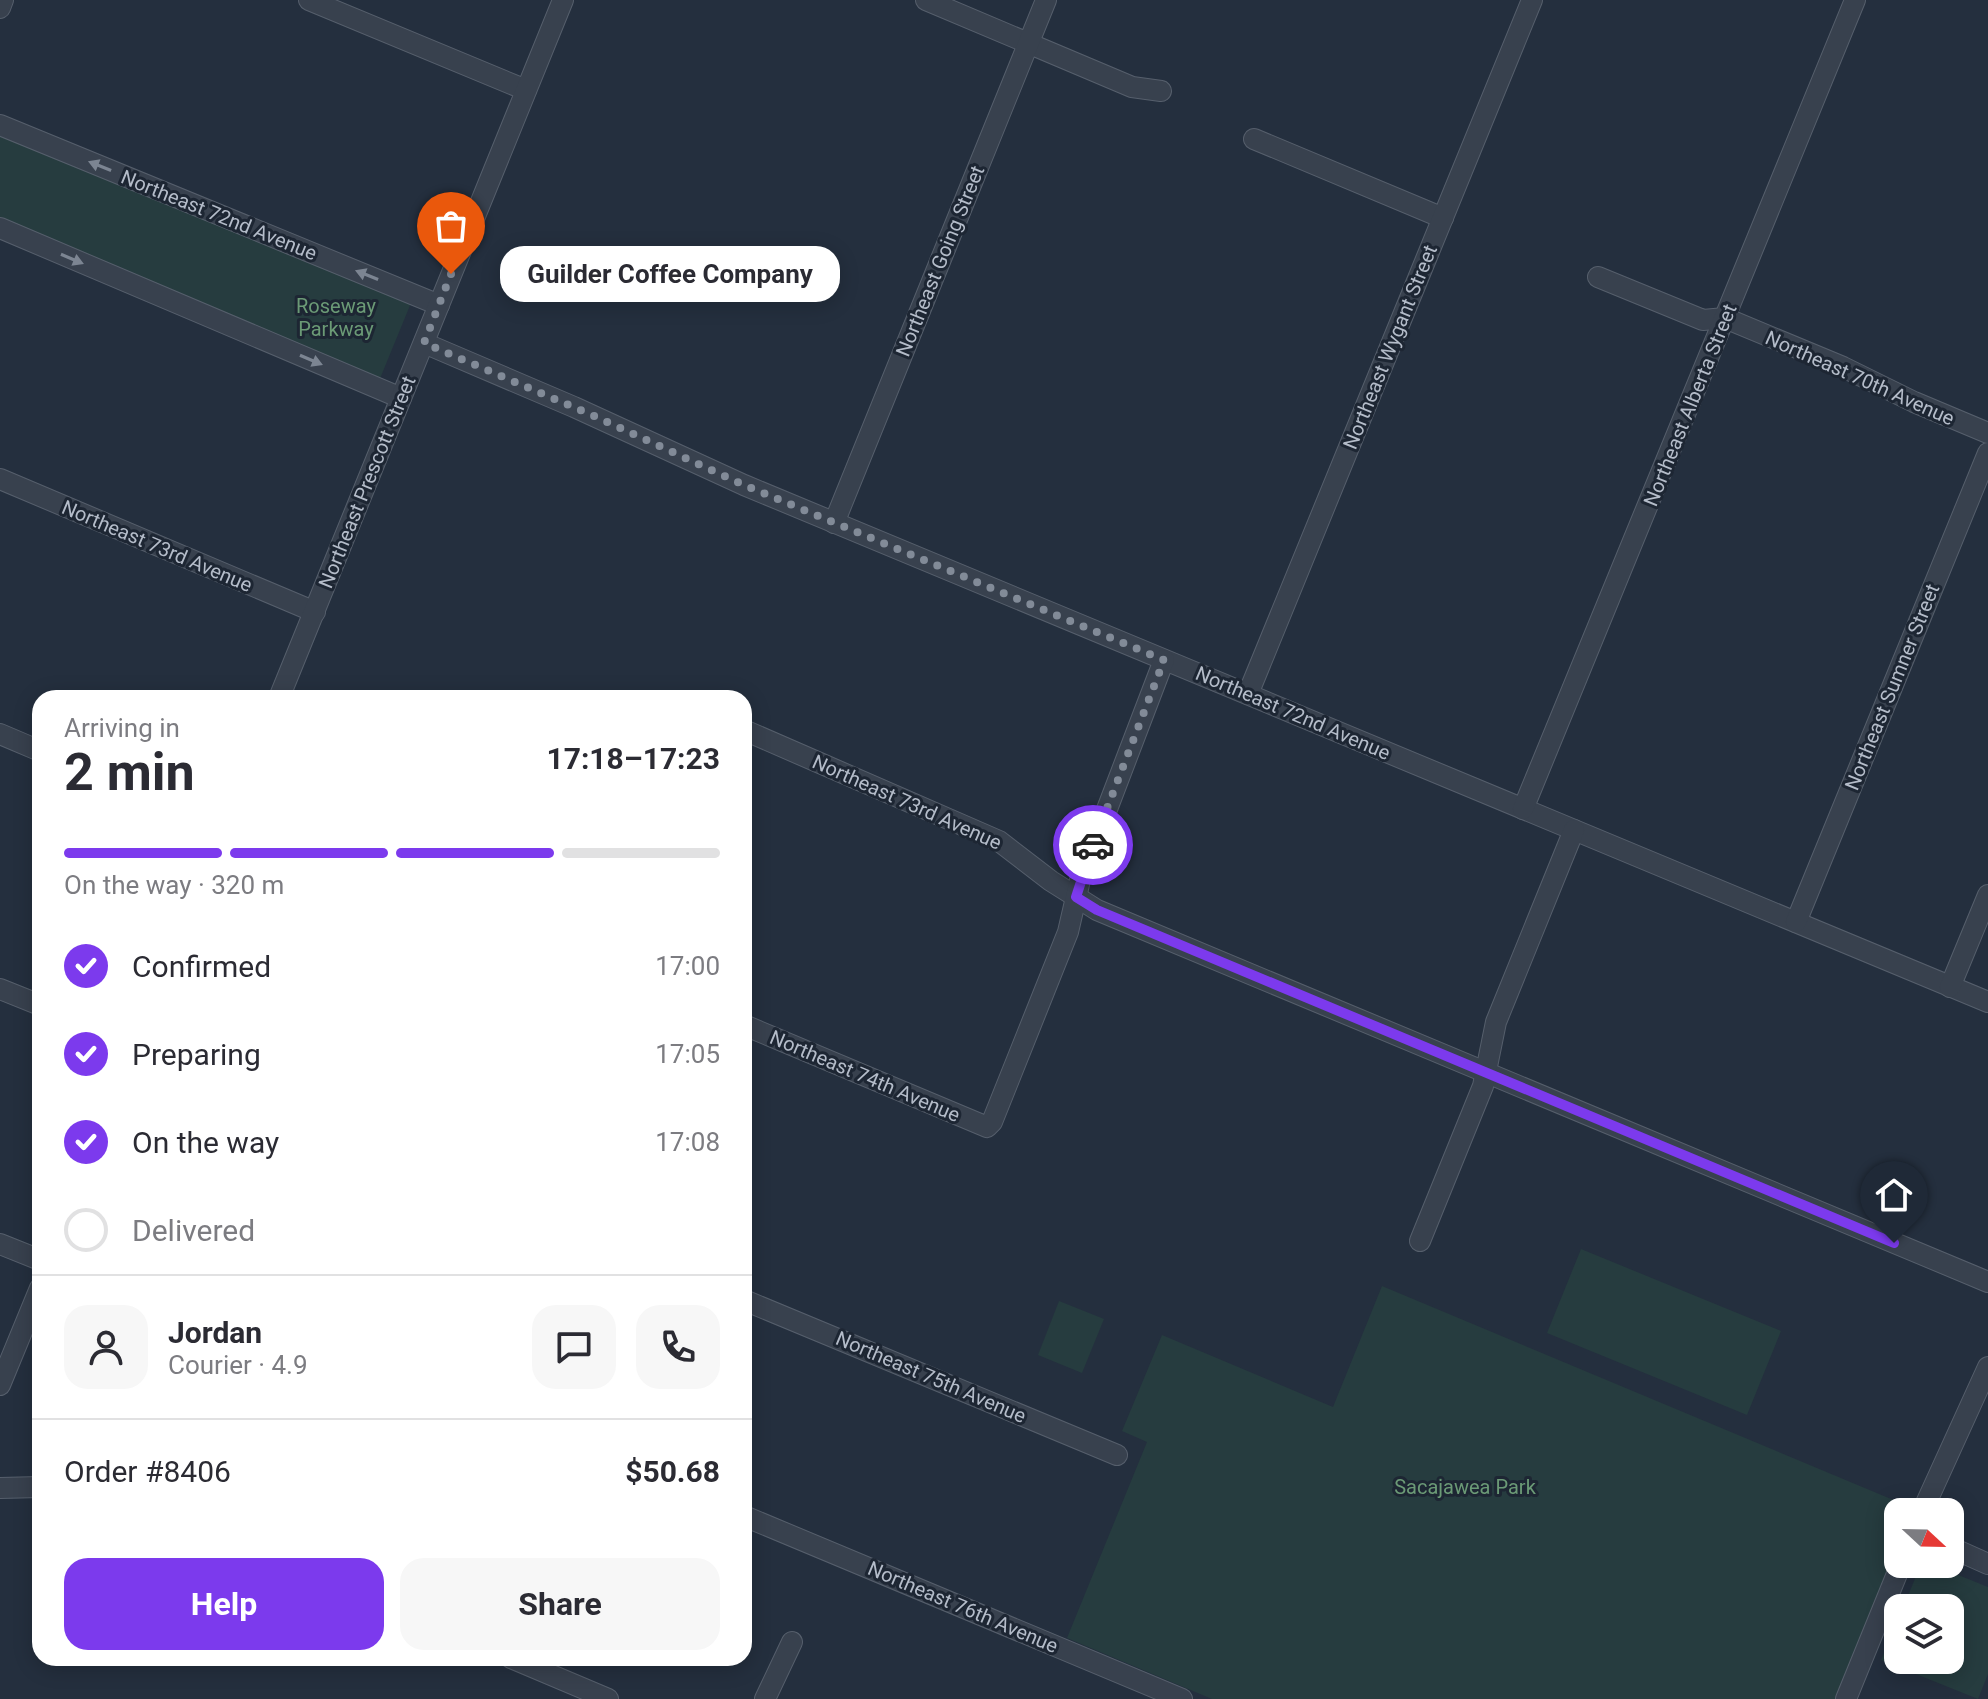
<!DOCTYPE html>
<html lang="en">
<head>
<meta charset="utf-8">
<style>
  body { margin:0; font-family:Roboto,sans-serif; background:#f7f7f7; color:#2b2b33; height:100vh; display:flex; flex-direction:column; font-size:30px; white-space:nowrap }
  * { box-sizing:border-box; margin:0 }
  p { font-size:26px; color:#7c7c81 }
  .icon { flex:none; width:44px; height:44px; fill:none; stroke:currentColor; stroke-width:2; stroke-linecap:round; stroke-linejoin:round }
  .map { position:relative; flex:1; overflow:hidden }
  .sheet { position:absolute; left:32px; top:690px; width:720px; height:976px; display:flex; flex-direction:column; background:#fff; border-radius:24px; box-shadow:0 4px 20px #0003 }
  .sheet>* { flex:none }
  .needle { width:52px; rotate:112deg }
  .buttons { position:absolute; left:1884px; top:1498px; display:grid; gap:16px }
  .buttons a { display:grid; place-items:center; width:80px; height:80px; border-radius:16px; background:#fff; box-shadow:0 4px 20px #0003; font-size:40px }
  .pin { position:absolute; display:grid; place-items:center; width:68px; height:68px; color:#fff; margin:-82px -34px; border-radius:50% 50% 50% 0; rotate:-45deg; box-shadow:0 0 8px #0007 }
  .pin .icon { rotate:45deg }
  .courier { position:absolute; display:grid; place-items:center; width:80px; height:80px; margin:-40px; border:6px solid #7c3aed; border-radius:50%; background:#fff; color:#222; box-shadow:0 2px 10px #0007 }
  .bubble { position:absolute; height:56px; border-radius:24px; background:#fff; box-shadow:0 4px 20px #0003; font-size:26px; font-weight:700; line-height:56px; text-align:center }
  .summary em { font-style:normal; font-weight:700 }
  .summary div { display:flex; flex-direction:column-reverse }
  .summary { display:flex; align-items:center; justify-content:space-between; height:136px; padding:0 32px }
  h1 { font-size:52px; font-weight:700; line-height:60px }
  .bar { display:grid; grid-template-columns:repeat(4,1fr); gap:12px 8px; align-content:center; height:96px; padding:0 32px }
  .bar i { height:10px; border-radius:6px; background:#e1e1e2 }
  .bar .current { background:#7c3aed }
  .bar p { grid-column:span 4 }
  .line { display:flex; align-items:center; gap:20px; padding:0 32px; border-top:2px solid #e1e1e2 }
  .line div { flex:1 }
  .round { display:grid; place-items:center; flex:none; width:84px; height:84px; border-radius:24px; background:#f7f7f7 }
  ol { padding:0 32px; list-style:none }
  li { display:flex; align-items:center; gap:24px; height:88px }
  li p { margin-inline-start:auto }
  li .icon { padding:8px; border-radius:50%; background:#7c3aed; color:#fff; stroke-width:4 }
  li:last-child { color:#7c7c81 }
  li i { width:44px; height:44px; border:4px solid #e1e1e2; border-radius:50% }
  .cta { display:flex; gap:16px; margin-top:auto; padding:16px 32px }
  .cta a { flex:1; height:92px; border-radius:24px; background:#7c3aed; color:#fff; font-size:32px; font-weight:700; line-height:92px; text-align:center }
  .cta a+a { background:#f7f7f7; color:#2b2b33 }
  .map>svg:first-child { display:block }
  .green { fill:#263c3f }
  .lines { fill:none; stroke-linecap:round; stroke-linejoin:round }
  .minor-casing { stroke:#565f6c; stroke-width:22 }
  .minor { stroke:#38414e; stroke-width:20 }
  .oneway { fill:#7c8592 }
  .done { stroke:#828b98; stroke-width:8; stroke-dasharray:0 14.4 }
  .route { stroke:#7c3aed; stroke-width:10 }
  .labels { text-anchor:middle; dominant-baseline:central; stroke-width:6; stroke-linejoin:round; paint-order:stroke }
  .street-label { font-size:20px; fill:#b4bcc9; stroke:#1d2633 }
  .park-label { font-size:20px; fill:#6b9a76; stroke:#1d2633 }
</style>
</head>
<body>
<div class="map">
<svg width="1988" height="1699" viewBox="0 0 1988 1699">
  <rect width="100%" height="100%" fill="#242f3e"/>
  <g class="green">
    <polygon points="0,134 411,303 379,381 0,222"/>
    <polygon points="1581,1249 1781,1331 1747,1415 1547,1333"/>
    <polygon points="1382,1286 1915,1509 1914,1512 1898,1512 1898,1550 1838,1699 1212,1699 1067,1638 1147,1442 1122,1431 1162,1335 1333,1407"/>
    <polygon points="1059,1301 1104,1319 1082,1373 1038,1355"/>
    <polygon points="1921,1564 1931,1564 1988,1587 1988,1674 1978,1699 1881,1660 1898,1620 1898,1660 1950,1660 1950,1608 1903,1608"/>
  </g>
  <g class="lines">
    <defs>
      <g id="minor">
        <polyline points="309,0 526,90"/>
        <polyline points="926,0 1132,87 1161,91"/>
        <polyline points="0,8 3,0"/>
        <polyline points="0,125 439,305"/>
        <polyline points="1254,139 1443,218"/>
        <polyline points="0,228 401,398"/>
        <polyline points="1598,277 1703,320 1725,318 1843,367 1914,402 1988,433"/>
        <polyline points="424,343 574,407 744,485 1988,1002"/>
        <polyline points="0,479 315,612"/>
        <polyline points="834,523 1046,0"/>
        <polyline points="1248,694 1532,0"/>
        <polyline points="279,698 563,0"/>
        <polyline points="744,730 999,841 1051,881 1097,910 1988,1282"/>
        <polyline points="0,734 40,751"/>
        <polyline points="1523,809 1855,0"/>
        <polyline points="1796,922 1988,453"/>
        <polyline points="1950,987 1988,895"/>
        <polyline points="0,989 40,1005"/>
        <polyline points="744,1025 987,1127 992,1122 1068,932 1080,880 1164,660"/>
        <polyline points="1420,1241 1483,1086 1496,1022 1574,830"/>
        <polyline points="0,1244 40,1260"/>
        <polyline points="744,1300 1117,1455"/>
        <polyline points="0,1385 40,1288"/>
        <polyline points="0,1488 40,1487"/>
        <polyline points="1922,1512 1988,1367"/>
        <polyline points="744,1516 1182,1699"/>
        <polyline points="1950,1547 1988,1564"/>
        <polyline points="511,1658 608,1699"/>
        <polyline points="765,1699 792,1642"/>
        <polyline points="1846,1699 1901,1564"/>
      </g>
    </defs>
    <use href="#minor" class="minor-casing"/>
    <use href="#minor" class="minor"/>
  </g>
  <defs><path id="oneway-solid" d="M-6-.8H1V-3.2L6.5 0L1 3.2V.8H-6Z" transform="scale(2)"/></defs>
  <g class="oneway">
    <use href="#oneway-solid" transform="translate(100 166) rotate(-158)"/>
    <use href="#oneway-solid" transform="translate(72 259) rotate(23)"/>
    <use href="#oneway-solid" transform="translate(367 275) rotate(-158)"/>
    <use href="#oneway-solid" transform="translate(311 360) rotate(23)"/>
  </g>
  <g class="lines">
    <polyline class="done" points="451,274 424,343 592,415 744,485 1164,660 1093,845"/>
    <polyline class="route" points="1093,845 1076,897 1097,910 1894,1243"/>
  </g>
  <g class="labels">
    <g class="street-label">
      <text transform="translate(219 215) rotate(22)">Northeast 72nd Avenue</text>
      <text transform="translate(940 261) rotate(-68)">Northeast Going Street</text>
      <text transform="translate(1390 347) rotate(-68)">Northeast Wygant Street</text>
      <text transform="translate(1860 378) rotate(24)">Northeast 70th Avenue</text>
      <text transform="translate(1690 405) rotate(-68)">Northeast Alberta Street</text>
      <text transform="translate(367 482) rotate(-68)">Northeast Prescott Street</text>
      <text transform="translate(157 546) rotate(23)">Northeast 73rd Avenue</text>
      <text transform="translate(1892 687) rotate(-68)">Northeast Sumner Street</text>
      <text transform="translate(1293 713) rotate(23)">Northeast 72nd Avenue</text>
      <text transform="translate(907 802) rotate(24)">Northeast 73rd Avenue</text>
      <text transform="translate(865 1076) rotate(23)">Northeast 74th Avenue</text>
      <text transform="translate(931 1377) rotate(23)">Northeast 75th Avenue</text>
      <text transform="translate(963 1607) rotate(23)">Northeast 76th Avenue</text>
    </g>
    <g class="park-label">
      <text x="336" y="306">Roseway<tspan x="336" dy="23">Parkway</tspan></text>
      <text x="1465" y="1487">Sacajawea Park</text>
    </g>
  </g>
</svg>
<div class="buttons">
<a><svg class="needle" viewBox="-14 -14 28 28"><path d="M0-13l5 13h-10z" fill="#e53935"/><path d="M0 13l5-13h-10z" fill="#7c7c81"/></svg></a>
<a><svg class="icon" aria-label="layers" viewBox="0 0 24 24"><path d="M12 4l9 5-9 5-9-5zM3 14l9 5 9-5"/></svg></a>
</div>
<div class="pin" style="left:451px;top:274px;background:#ea580c"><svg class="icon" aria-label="bag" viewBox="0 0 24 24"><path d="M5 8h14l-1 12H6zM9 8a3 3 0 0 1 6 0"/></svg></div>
<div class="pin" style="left:1894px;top:1243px;background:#1f2937"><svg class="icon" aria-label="home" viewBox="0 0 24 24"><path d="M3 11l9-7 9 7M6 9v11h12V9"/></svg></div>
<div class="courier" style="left:1093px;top:845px"><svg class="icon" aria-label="car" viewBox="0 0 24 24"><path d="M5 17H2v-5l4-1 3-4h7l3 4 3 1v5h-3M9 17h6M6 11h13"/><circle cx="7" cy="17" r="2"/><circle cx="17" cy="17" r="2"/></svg></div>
<div class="bubble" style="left:500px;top:246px;width:340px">Guilder Coffee Company</div>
<section class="sheet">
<div class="summary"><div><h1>2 min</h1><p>Arriving in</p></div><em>17:18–17:23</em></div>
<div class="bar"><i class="current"></i><i class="current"></i><i class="current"></i><i></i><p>On the way · 320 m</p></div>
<ol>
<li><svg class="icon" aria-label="check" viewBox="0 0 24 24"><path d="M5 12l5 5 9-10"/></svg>Confirmed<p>17:00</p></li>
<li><svg class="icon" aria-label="check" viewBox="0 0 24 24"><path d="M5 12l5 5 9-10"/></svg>Preparing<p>17:05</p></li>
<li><svg class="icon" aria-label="check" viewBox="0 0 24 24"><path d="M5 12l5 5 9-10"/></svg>On the way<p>17:08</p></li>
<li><i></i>Delivered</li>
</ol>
<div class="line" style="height:144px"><a class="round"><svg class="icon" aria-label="person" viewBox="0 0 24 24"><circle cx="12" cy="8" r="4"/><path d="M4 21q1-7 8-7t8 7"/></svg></a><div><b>Jordan</b><p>Courier · 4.9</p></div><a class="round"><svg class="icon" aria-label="chat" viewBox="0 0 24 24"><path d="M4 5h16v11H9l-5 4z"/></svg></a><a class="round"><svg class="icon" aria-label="phone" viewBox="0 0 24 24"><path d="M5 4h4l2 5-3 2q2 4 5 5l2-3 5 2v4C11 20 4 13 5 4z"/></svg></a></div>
<div class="line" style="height:104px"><div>Order #8406</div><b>$50.68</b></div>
<div class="cta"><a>Help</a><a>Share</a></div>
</section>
</div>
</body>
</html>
